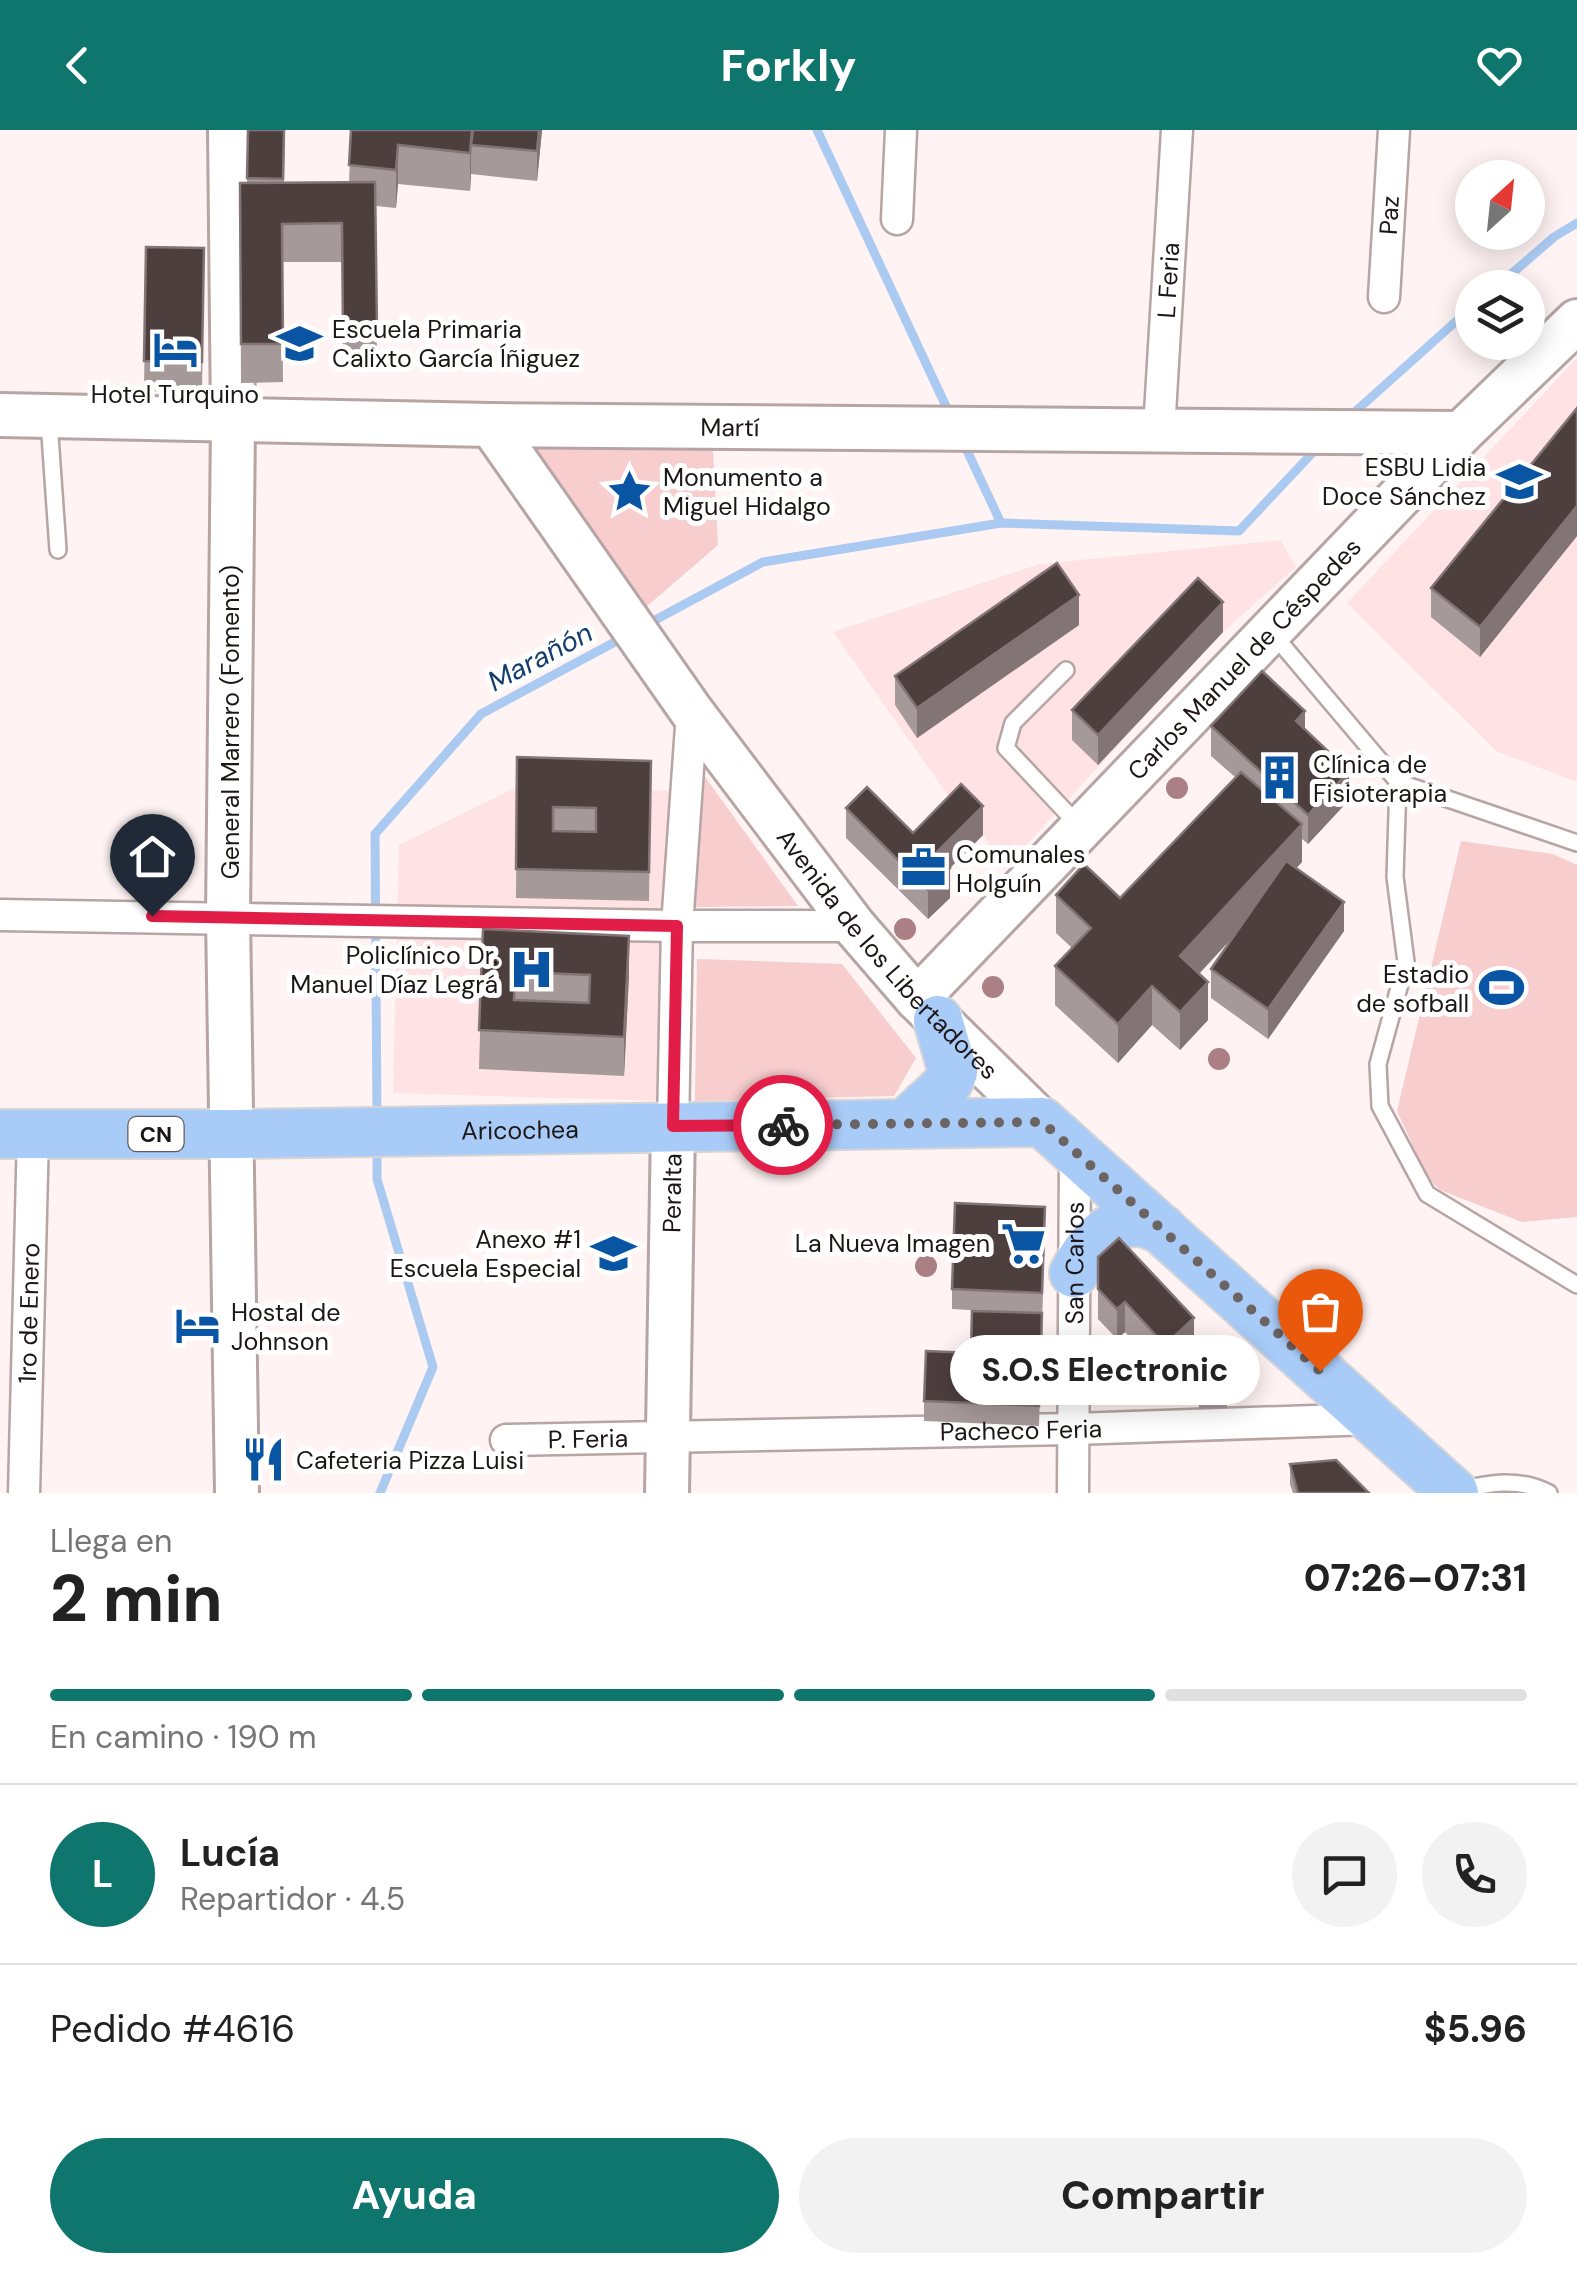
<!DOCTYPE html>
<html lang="es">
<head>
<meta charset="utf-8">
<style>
  body { margin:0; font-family:"DM Sans",sans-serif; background:#f2f2f2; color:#222; height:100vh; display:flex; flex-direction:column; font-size:38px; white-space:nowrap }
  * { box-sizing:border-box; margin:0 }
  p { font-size:32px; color:#767676 }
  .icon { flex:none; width:55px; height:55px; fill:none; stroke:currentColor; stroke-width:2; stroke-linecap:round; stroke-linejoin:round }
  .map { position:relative; height:1363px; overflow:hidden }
  .drawer { display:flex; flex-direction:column; background:#fff; flex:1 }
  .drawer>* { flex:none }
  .needle { width:65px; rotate:27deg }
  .tools { position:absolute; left:1455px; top:30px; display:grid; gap:20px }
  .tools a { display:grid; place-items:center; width:90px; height:90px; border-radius:50%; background:#fff; box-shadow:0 5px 25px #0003; font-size:50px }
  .pin { position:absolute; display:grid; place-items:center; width:85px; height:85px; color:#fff; margin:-102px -42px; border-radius:50% 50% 50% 0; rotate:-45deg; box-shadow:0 0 10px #0007 }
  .pin .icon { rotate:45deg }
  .courier { position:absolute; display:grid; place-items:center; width:100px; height:100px; margin:-50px; border:8px solid #e11d48; border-radius:50%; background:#fff; color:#222; box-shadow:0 2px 12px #0007 }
  .bubble { position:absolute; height:70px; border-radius:35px; background:#fff; box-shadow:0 5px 25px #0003; font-size:32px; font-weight:800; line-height:70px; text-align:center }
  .head em { font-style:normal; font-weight:800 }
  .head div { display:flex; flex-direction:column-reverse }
  .head { display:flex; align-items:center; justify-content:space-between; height:170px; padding:0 50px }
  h1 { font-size:65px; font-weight:800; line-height:75px }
  .bar { display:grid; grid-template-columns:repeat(4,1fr); gap:15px 10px; align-content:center; height:120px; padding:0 50px }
  .bar i { height:12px; border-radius:8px; background:#e0e0e0 }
  .bar .active { background:#0f766e }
  .bar p { grid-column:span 4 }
  .line { display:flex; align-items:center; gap:25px; padding:0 50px; border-top:2px solid #e0e0e0 }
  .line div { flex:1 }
  .round { display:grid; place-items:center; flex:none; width:105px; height:105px; border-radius:52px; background:#f2f2f2 }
  .action { display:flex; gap:20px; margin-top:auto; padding:20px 50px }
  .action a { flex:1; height:115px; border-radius:60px; background:#0f766e; color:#fff; font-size:40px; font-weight:800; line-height:115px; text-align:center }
  .action a+a { background:#f2f2f2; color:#222 }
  header { display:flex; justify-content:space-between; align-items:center; height:130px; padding:0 50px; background:#0f766e; color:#fff; font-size:45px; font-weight:800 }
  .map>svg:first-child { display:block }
  .built { fill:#ffe2e3 }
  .green { fill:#f7cdce }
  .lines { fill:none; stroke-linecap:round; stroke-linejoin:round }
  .stream { stroke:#abcaf2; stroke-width:9 }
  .lane-casing { stroke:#b7a5a5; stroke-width:20 }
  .street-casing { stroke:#b7a5a5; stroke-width:35 }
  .secondary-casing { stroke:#b7a5a5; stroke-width:48 }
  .primary-casing { stroke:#d6d5d5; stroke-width:52 }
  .lane { stroke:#fff; stroke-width:15 }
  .street { stroke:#fff; stroke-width:30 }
  .secondary { stroke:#fff; stroke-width:42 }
  .primary { stroke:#a9cbf8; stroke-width:48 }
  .tree { fill:#aa8084 }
  .wall { fill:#a69999 }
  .shaded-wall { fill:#837575 }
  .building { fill:#4e3f3f; stroke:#837575; stroke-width:2.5; fill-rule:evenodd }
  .done { stroke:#6c6363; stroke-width:10; stroke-dasharray:0 18 }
  .route { stroke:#e11d48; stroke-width:12 }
  .labels { text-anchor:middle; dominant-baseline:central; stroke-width:10; stroke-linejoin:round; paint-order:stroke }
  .shield { fill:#fff; stroke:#615c5c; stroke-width:2.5 }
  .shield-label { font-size:22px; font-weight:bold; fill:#1d1616 }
  .street-label { font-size:25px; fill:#1d1616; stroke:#fff }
  .poi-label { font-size:25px; fill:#1d1616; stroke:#fff; text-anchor:start }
  .water-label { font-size:28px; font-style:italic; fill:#143d6e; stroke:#fff }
</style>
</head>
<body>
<header><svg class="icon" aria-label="back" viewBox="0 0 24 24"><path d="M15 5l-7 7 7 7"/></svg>Forkly<svg class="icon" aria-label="heart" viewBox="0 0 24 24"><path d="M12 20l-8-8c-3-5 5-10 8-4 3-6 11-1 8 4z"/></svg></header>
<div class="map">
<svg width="1577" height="1363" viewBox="0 0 1577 1363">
  <rect width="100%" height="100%" fill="#fff3f3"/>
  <g class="built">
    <polygon points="1577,228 1577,652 1496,621 1347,473"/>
    <polygon points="1281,410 1296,437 1223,502 1004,739 983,705 961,684 833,502 1040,434"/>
    <polygon points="517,657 671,661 663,971 393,963 399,715"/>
  </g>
  <g class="green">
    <polygon points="712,302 718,415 645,478 524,310"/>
    <polygon points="703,644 798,776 694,777"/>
    <polygon points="1461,711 1553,724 1577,735 1577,1087 1522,1092 1440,1060 1427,1047 1397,981"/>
    <polygon points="697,829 842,834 916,928 894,966 695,971"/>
  </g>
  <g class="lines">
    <g class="stream">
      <polyline points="817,0 951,287"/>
      <polyline points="1495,158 1554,107 1577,93"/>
      <polyline points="1347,289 1472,177"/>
      <polyline points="962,310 1001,393"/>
      <polyline points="644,496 763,432 1001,393 1239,401 1318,317"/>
      <polyline points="377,989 375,704 481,584 626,506"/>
      <polyline points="377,1014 377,1049 433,1237 380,1363"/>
    </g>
    <defs>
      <g id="lane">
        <polyline points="49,291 58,420"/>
        <polyline points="1273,504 1398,652 1577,713"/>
        <polyline points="1066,540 1013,593 1006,618 1081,698"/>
        <polyline points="1398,652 1395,747 1406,832 1378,934 1380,976 1427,1064 1577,1155"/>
        <path d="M1456 1361C1489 1353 1518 1347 1549 1363"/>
      </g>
      <g id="street">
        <polyline points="897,89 901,0"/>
        <path id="s1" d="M1384 167 1394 0"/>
        <path id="s2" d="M1159 300 1177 0"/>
        <polyline points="0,785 677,796 854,796"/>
        <polyline points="673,996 677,796 692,582"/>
        <path id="s3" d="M506 1310 1073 1299 1373 1289"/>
        <path id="s4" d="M24 1363 33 1003"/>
        <path id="s5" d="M1073 1363 1075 1021"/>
      </g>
      <g id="secondary">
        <polyline points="230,0 233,291 228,787 237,1363"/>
        <path id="s6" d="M0 285 491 295 1461 303"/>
        <path id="s7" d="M491 295 692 582 854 796 917 869 1042 992"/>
        <path id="s8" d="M917 869 1461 303 1577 191"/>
        <path id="s9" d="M667 1363 673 996"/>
      </g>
      <g id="primary">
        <polyline points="905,994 946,956 953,942 938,890"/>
        <path id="s10" d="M0 1004H232L1042 992 1454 1363"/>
        <path d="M1074 1143C1086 1119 1107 1091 1138 1092 1145 1092 1155 1097 1162 1099"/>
      </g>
    </defs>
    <use href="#lane" class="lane-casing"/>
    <use href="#street" class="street-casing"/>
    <use href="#secondary" class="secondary-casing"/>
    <use href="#primary" class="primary-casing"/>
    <use href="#lane" class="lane"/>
    <use href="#street" class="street"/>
    <use href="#secondary" class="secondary"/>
    <use href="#primary" class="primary"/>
  </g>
  <g class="tree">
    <circle cx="1177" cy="658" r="11"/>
    <circle cx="905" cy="799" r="11"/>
    <circle cx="993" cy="857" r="11"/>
    <circle cx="1219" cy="929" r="11"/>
    <circle cx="926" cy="1136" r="11"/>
  </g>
  <g class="wall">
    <polygon points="248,0 285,0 284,52 349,52 351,0 542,0 537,51 471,44 470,61 398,54 396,78 376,76 377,237 343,238 342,132 282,132 283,252 241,253 240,53 247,53"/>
    <polygon points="146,117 204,118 202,262 144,261"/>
    <polygon points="1577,278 1577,406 1480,527 1431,487 1431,458"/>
    <polygon points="1079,495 917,608 895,575 895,546"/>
    <polygon points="1223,502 1098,635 1072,610 1072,580"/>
    <polygon points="1211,596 1305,600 1349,670 1308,714 1302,709 1302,732 1296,738 1344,801 1268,909 1211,868 1211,839 1234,806 1200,843 1208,890 1180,920 1152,895 1118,933 1055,875 1055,836 1072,818 1056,803 1056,765 1120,768 1235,647 1211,626"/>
    <polygon points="517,627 651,631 649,771 516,768"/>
    <polygon points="846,678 913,703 983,705 950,738 950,768 928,789 846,708"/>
    <polygon points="483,799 629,845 624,946 479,939"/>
    <polygon points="1045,1097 1039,1296 924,1291 924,1271 971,1223 972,1181 1003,1182 952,1179 952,1159"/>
    <polygon points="1098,1127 1194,1217 1165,1244 1125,1202 1117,1209 1098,1189"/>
    <polygon points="1227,1255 1227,1278 1199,1279 1198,1256"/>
    <polygon points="1290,1334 1369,1363 1293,1363 1290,1354"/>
  </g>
  <g class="shaded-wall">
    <polygon points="539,0 542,0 537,51 537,21"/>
    <polygon points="398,15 398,54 396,78 396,40"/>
    <polygon points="471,15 471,44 470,61 470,23"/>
    <polygon points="1577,376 1577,406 1480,527 1480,497"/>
    <polygon points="1079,465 1079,495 917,608 917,578"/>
    <polygon points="1223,472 1223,502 1098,635 1098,605"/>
    <polygon points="1305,581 1305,610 1296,591"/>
    <polygon points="1349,641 1349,670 1308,714 1308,685"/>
    <polygon points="983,676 983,705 950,738 950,768 928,789 928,760 935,724"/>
    <polygon points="1302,694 1302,732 1180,864 1180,826"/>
    <polygon points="1344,772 1344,801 1268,909 1268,879"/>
    <polygon points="629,806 629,845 624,946 624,907"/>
    <polygon points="1208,852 1208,890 1180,920 1180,882"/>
    <polygon points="1152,856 1152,895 1118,933 1118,894"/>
    <polygon points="1125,1172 1125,1202 1117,1209 1117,1179"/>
    <polygon points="1194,1188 1194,1217 1165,1244 1165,1215"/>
  </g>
  <g class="building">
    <polygon points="248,0 284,0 283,49 247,48"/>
    <polygon points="351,0 472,0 470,23 398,15 396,40 349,35"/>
    <polygon points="473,0 539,0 537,21 471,15"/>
    <polygon points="375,52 377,199 343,199 342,93 282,94 283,214 241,214 240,53"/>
    <polygon points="146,117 204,118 202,232 144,231"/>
    <polygon points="1577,278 1577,376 1480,497 1431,458"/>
    <polygon points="1057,433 1079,465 917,578 895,546"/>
    <polygon points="1198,448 1223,472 1098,605 1072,580"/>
    <polygon points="1262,541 1305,581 1296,591 1349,641 1308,685 1211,596"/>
    <path d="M517 627 651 631 649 742 516 739ZM553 677 596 678V702L553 701Z"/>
    <polygon points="1241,642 1302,694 1180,826 1208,852 1180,882 1152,856 1118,894 1055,836 1091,798 1056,765 1084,734 1120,768"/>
    <polygon points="961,654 983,676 935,724 950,738 928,760 846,678 867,657 913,703"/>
    <polygon points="1286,731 1344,772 1268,879 1211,839"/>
    <path d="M483 799 629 806 624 907 479 900ZM515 842 590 845 589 873 514 870Z"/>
    <polygon points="955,1073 1045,1077 1042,1163 952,1159"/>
    <polygon points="1119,1108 1194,1188 1165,1215 1125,1172 1117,1179 1098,1159 1098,1127"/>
    <polygon points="972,1181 1042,1183 1041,1220 971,1219"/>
    <polygon points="926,1221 1041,1226 1039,1276 924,1271"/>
    <polygon points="1227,1255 1227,1268 1199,1269 1198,1256"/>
    <polygon points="1336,1330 1369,1363 1298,1363 1290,1334"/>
  </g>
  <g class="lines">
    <polyline class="done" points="783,995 1042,992 1320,1241"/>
    <polyline class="route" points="152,786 677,796 673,996 783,995"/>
  </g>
  <defs>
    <symbol id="school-bare" viewBox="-9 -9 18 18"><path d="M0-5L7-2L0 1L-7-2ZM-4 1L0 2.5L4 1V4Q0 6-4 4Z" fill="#0955a4" stroke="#fff" stroke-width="2.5" paint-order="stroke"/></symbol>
    <symbol id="hotel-bare" viewBox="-9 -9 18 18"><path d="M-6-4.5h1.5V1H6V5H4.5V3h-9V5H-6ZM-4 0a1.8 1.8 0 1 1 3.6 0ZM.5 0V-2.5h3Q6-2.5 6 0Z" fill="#0955a4" stroke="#fff" stroke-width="2.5" paint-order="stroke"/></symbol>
    <symbol id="sight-bare" viewBox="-9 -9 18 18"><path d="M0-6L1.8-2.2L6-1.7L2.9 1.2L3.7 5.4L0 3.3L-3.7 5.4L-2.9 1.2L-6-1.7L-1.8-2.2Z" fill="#0955a4" stroke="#fff" stroke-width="2.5" paint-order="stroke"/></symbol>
    <symbol id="building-bare" viewBox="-9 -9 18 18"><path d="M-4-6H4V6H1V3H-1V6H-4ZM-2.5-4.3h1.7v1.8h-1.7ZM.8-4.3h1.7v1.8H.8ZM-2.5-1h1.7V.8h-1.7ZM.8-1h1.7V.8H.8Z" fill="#0955a4" stroke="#fff" stroke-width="2.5" paint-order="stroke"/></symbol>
    <symbol id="office-bare" viewBox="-9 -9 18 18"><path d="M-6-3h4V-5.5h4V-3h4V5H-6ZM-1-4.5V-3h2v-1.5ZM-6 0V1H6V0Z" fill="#0955a4" stroke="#fff" stroke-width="2.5" paint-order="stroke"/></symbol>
    <symbol id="hospital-bare" viewBox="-9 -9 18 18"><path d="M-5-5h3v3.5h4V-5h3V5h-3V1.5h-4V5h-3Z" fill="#0955a4" stroke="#fff" stroke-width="2.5" paint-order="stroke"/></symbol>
    <symbol id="stadium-bare" viewBox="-9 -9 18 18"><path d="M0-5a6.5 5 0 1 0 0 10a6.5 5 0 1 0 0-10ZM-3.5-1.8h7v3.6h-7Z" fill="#0955a4" stroke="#fff" stroke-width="2.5" paint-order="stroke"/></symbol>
    <symbol id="supermarket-bare" viewBox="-9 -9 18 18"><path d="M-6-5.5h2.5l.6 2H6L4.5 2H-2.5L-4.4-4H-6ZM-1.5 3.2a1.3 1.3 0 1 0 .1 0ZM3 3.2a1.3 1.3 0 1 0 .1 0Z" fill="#0955a4" stroke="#fff" stroke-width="2.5" paint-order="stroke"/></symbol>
    <symbol id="restaurant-bare" viewBox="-9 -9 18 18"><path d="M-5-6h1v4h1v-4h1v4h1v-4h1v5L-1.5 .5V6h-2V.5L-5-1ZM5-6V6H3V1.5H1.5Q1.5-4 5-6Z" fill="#0955a4" stroke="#fff" stroke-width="2.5" paint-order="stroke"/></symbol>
  </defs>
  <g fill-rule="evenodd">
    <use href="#school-bare" x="268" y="182" width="63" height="63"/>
    <use href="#hotel-bare" x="144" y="188" width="63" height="63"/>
    <use href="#school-bare" x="1488" y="320" width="63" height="63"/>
    <use href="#sight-bare" x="598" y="330" width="63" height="63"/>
    <use href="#building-bare" x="1248" y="616" width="63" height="63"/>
    <use href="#office-bare" x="892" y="706" width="63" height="63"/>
    <use href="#hospital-bare" x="500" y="808" width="63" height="63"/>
    <use href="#stadium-bare" x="1470" y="826" width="63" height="63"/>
    <use href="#supermarket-bare" x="992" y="1082" width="63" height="63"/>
    <use href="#school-bare" x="582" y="1092" width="63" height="63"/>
    <use href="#hotel-bare" x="166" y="1164" width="63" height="63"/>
    <use href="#restaurant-bare" x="232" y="1298" width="63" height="63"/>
  </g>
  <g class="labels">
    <rect class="shield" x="128.5" y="987" width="55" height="34" rx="8"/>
    <g class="shield-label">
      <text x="156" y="1004">CN</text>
    </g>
    <g class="street-label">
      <text stroke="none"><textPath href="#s1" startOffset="82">Paz</textPath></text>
      <text stroke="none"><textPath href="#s2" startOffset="150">L Feria</textPath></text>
      <text stroke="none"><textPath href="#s6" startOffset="730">Martí</textPath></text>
      <text stroke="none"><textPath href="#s8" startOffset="472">Carlos Manuel de Céspedes</textPath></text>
      <text transform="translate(230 592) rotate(-90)">General Marrero (Fomento)</text>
      <text stroke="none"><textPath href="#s7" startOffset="662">Avenida de los Libertadores</textPath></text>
      <text stroke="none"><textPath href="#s10" startOffset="520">Aricochea</textPath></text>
      <text stroke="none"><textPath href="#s9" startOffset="300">Peralta</textPath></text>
      <text stroke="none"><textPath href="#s5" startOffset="230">San Carlos</textPath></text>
      <text stroke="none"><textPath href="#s4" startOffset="180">1ro de Enero</textPath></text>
      <text stroke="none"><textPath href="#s3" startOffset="515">Pacheco Feria</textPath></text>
      <text stroke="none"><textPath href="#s3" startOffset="82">P. Feria</textPath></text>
    </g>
    <g class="poi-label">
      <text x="332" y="199">Escuela Primaria<tspan x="332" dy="29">Calixto García Íñiguez</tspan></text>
      <text x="175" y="264" text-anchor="middle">Hotel Turquino</text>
      <text x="1486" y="337" text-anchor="end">ESBU Lidia<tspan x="1486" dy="29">Doce Sánchez</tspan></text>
      <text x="663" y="347">Monumento a<tspan x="663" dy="29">Miguel Hidalgo</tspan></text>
      <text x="1313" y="634">Clínica de<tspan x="1313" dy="29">Fisioterapia</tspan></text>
      <text x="956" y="724">Comunales<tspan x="956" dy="29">Holguín</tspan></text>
      <text x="498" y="825" text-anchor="end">Policlínico Dr.<tspan x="498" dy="29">Manuel Díaz Legrá</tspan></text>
      <text x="1469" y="844" text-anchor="end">Estadio<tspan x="1469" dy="29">de sofball</tspan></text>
      <text x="581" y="1109" text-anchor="end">Anexo #1<tspan x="581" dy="29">Escuela Especial</tspan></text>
      <text x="990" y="1113" text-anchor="end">La Nueva Imagen</text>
      <text x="231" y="1182">Hostal de<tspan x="231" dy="29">Johnson</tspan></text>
      <text x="296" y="1330">Cafeteria Pizza Luisi</text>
    </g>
    <g class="water-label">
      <text transform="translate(540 527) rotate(-28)">Marañón</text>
    </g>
  </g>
</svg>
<div class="tools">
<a><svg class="needle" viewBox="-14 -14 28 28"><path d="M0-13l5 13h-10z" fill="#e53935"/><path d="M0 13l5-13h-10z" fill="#767676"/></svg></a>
<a><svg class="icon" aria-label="layers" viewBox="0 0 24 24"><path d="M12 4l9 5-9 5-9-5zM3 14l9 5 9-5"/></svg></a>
</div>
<div class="pin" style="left:1320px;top:1241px;background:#ea580c"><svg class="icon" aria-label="bag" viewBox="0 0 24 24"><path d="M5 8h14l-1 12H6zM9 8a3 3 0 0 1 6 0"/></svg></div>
<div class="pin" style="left:152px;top:786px;background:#1f2937"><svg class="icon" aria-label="home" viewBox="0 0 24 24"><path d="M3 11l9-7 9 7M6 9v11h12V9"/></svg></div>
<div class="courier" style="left:783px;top:995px"><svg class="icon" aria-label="bike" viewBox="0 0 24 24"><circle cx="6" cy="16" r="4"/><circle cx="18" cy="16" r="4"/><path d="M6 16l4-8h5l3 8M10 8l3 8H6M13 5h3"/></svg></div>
<div class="bubble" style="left:950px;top:1205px;width:310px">S.O.S Electronic</div>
</div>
<section class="drawer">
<div class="head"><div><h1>2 min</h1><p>Llega en</p></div><em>07:26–07:31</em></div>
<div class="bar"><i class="active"></i><i class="active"></i><i class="active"></i><i></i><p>En camino · 190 m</p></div>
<div class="line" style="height:180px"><b class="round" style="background:#0f766e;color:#fff">L</b><div><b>Lucía</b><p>Repartidor · 4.5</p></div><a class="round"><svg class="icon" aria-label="chat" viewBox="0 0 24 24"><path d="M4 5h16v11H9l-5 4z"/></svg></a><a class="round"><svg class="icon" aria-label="phone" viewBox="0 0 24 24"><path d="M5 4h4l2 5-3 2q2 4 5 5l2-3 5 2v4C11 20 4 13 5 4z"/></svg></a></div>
<div class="line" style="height:130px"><div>Pedido #4616</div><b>$5.96</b></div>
<div class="action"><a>Ayuda</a><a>Compartir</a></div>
</section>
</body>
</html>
